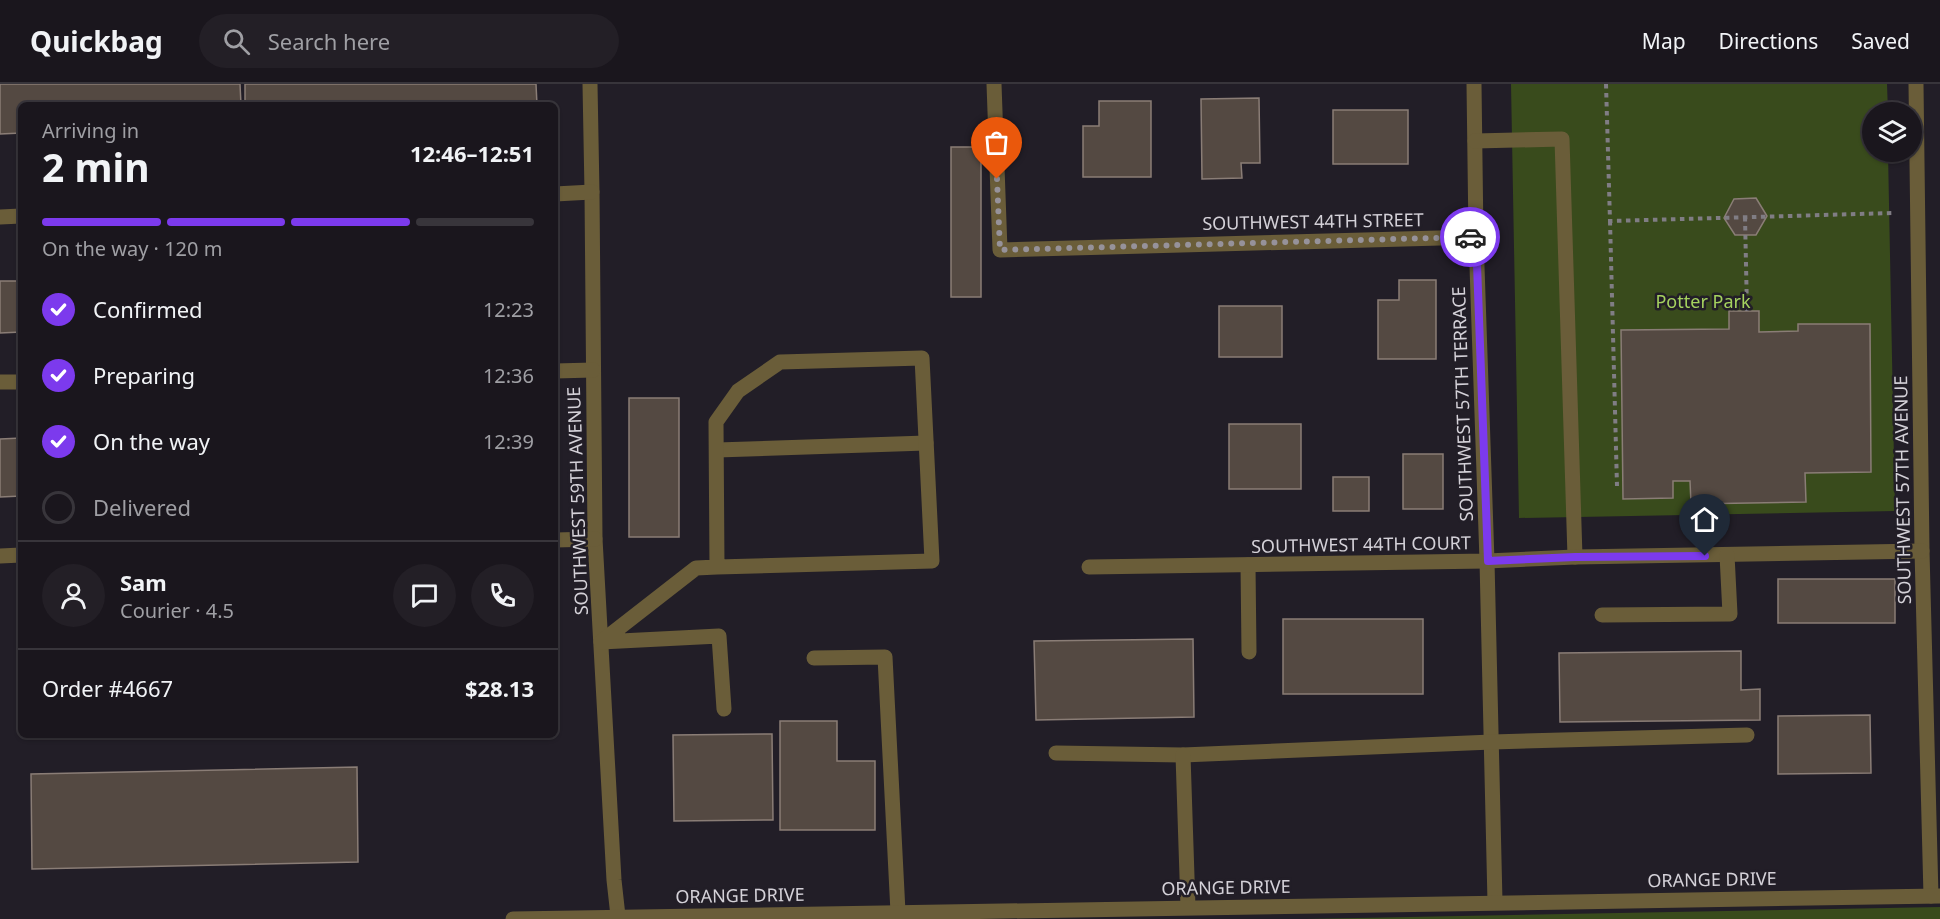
<!DOCTYPE html>
<html lang="en">
<head>
<meta charset="utf-8">
<style>
  body { margin:0; font-family:"Noto Sans",sans-serif; background:#231f26; color:#f1f3f6; height:100vh; display:flex; flex-direction:column; font-size:22px; white-space:nowrap }
  * { box-sizing:border-box; margin:0 }
  p { font-size:20px; color:#9f9fa4 }
  .icon { flex:none; width:33px; height:33px; fill:none; stroke:currentColor; stroke-width:2; stroke-linecap:round; stroke-linejoin:round }
  .map { position:relative; flex:1; overflow:hidden }
  .side { position:absolute; left:18px; top:18px; width:540px; height:636px; display:flex; flex-direction:column; background:#1a161d; border-radius:9px; box-shadow:0 2px 4px #0004,0 0 0 2px #38353b }
  .side>* { flex:none }
  .controls { position:absolute; left:1862px; top:18px; display:grid; gap:12px }
  .controls a { display:grid; place-items:center; width:60px; height:60px; border-radius:50%; background:#1a161d; box-shadow:0 2px 4px #0004,0 0 0 2px #38353b; font-size:30px }
  .pin { position:absolute; display:grid; place-items:center; width:51px; height:51px; color:#fff; margin:-62px -26px; border-radius:50% 50% 50% 0; rotate:-45deg; box-shadow:0 0 6px #0007 }
  .pin .icon { rotate:45deg }
  .courier { position:absolute; display:grid; place-items:center; width:60px; height:60px; margin:-30px; border:4px solid #7c3aed; border-radius:50%; background:#fff; color:#222; box-shadow:0 2px 8px #0007 }
  .summary em { font-style:normal; font-weight:700 }
  .summary div { display:flex; flex-direction:column-reverse }
  .summary { display:flex; align-items:center; justify-content:space-between; height:102px; padding:0 24px }
  h1 { font-size:39px; font-weight:700; line-height:45px }
  .bar { display:grid; grid-template-columns:repeat(4,1fr); gap:9px 6px; align-content:center; height:72px; padding:0 24px }
  .bar i { height:8px; border-radius:4px; background:#38353b }
  .bar .on { background:#7c3aed }
  .bar p { grid-column:span 4 }
  .line { display:flex; align-items:center; gap:15px; padding:0 24px; border-top:2px solid #38353b }
  .line div { flex:1 }
  .round { display:grid; place-items:center; flex:none; width:63px; height:63px; border-radius:32px; background:#231f26 }
  ol { padding:0 24px; list-style:none }
  li { display:flex; align-items:center; gap:18px; height:66px }
  li p { margin-inline-start:auto }
  li .icon { padding:6px; border-radius:50%; background:#7c3aed; color:#fff; stroke-width:4 }
  li:last-child { color:#9f9fa4 }
  li i { width:33px; height:33px; border:3px solid #38353b; border-radius:50% }
  header { display:flex; align-items:center; gap:36px; box-sizing:border-box; height:84px; padding:0 30px; background:#1a161d; border-bottom:2px solid #38353b }
  header strong { font-size:28px }
  nav { display:flex; gap:33px; margin-inline-start:auto; font-size:21px }
  .search { width:420px; height:54px; background:#231f26; display:flex; align-items:center; gap:15px; box-sizing:border-box; padding:0 21px; border-radius:33px; color:#9f9fa4; font-size:22px }
  .map>svg:first-child { display:block }
  .green { fill:#394b1c }
  .building { fill:#544942; stroke:#8a7d76; stroke-width:1.5 }
  .lines { fill:none; stroke-linecap:round; stroke-linejoin:round }
  .path { stroke:#807d84; stroke-width:4; stroke-dasharray:4.5 4.5; stroke-linecap:butt }
  .minor { stroke:#6a5d39; stroke-width:15 }
  .done { stroke:#96929a; stroke-width:6; stroke-dasharray:0 10.8 }
  .route { stroke:#7c3aed; stroke-width:8 }
  .labels { text-anchor:middle; dominant-baseline:central; stroke-width:5; stroke-linejoin:round; paint-order:stroke }
  .street-label { font-size:18px; fill:#d4d1d8; stroke:#221e27 }
  .park-label { font-size:18px; fill:#a5d25f; stroke:#221e27 }
</style>
</head>
<body>
<header>
<strong>Quickbag</strong>
<div class="search"><svg class="icon" aria-label="search" viewBox="0 0 24 24"><circle cx="10" cy="10" r="6"/><path d="M15 15l6 6"/></svg>Search here</div>
<nav><a>Map</a><a>Directions</a><a>Saved</a></nav>
</header>
<div class="map">
<svg width="1940" height="835" viewBox="0 0 1940 835">
  <rect width="100%" height="100%" fill="#221e27"/>
  <g class="green">
    <polygon points="1511,0 1887,0 1888,28 1872,28 1872,68 1888,68 1895,427 1519,434"/>
    <polygon points="1940,823 1940,835 1305,835"/>
  </g>
  <g class="building">
    <polygon points="0,0 240,0 241,21 21,21 21,49 0,50"/>
    <polygon points="245,0 536,0 537,21 245,21"/>
    <polygon points="1259,14 1260,79 1241,79 1242,94 1202,95 1201,15"/>
    <polygon points="1099,17 1151,17 1151,93 1083,93 1083,42 1099,42"/>
    <rect x="1333" y="26" width="75" height="54"/>
    <rect x="951" y="63" width="30" height="150"/>
    <polygon points="1756,114 1767,132 1756,151 1735,151 1724,134 1734,115"/>
    <polygon points="1399,196 1436,196 1436,275 1378,275 1378,216 1399,216"/>
    <polygon points="0,197 21,197 21,248 0,249"/>
    <rect x="1219" y="222" width="63" height="51"/>
    <polygon points="1729,227 1759,227 1759,248 1798,247 1798,240 1870,240 1871,388 1805,389 1806,418 1691,420 1690,397 1673,397 1673,414 1623,415 1621,246 1729,245"/>
    <rect x="629" y="314" width="50" height="139"/>
    <rect x="1229" y="340" width="72" height="65"/>
    <polygon points="21,354 21,412 0,413 0,355"/>
    <rect x="1403" y="370" width="40" height="55"/>
    <rect x="1333" y="393" width="36" height="34"/>
    <rect x="1778" y="495" width="117" height="44"/>
    <rect x="1283" y="535" width="140" height="75"/>
    <polygon points="1193,555 1194,633 1036,636 1034,557"/>
    <polygon points="1741,567 1741,606 1760,605 1760,636 1560,638 1559,569"/>
    <polygon points="1870,631 1871,689 1778,690 1778,632"/>
    <polygon points="780,637 837,637 837,677 875,677 875,746 780,746"/>
    <polygon points="772,650 773,736 674,737 673,651"/>
    <polygon points="357,683 358,778 32,785 31,690"/>
  </g>
  <g class="lines">
    <g class="path">
      <polyline points="1606,0 1610,137 1895,129"/>
      <polyline points="1745,133 1747,227"/>
      <polyline points="1610,137 1617,402"/>
    </g>
    <g class="minor">
      <polyline points="590,0 592,108 595,455 614,796 618,832"/>
      <polyline points="994,0 1000,166 1476,153"/>
      <polyline points="1474,0 1476,153 1487,477 1495,818"/>
      <polyline points="1916,0 1922,467 1931,812"/>
      <polyline points="1475,57 1562,55 1575,473"/>
      <polyline points="555,110 592,108"/>
      <polyline points="0,133 21,132"/>
      <polyline points="555,287 593,286"/>
      <polyline points="0,298 21,298"/>
      <polyline points="717,366 926,359"/>
      <polyline points="555,456 595,455"/>
      <polyline points="0,472 21,471"/>
      <polyline points="1248,481 1249,568"/>
      <polyline points="717,483 716,338 738,307 780,278 922,274 932,477 717,483 696,484 601,558 719,552 724,625"/>
      <polyline points="1089,483 1487,477 1575,473 1922,467"/>
      <polyline points="1602,531 1730,530 1727,471"/>
      <polyline points="814,574 885,573 898,828"/>
      <polyline points="1056,669 1183,671 1492,658 1747,651"/>
      <polyline points="1183,671 1188,823"/>
      <polyline points="513,835 1940,812"/>
    </g>
  </g>
  <g class="lines">
    <polyline class="done" points="997,95 1000,166 1470,153"/>
    <polyline class="route" points="1470,153 1476,153 1488,477 1575,473 1705,472"/>
  </g>
  <g class="labels">
    <g class="street-label">
      <text transform="translate(1313 137) rotate(-1)">SOUTHWEST 44TH STREET</text>
      <text transform="translate(1462 320) rotate(-92)">SOUTHWEST 57TH TERRACE</text>
      <text transform="translate(1902 406) rotate(-91)">SOUTHWEST 57TH AVENUE</text>
      <text transform="translate(577 417) rotate(-92)">SOUTHWEST 59TH AVENUE</text>
      <text transform="translate(1361 460) rotate(-1)">SOUTHWEST 44TH COURT</text>
      <text transform="translate(1712 795) rotate(-1)">ORANGE DRIVE</text>
      <text transform="translate(1226 803) rotate(-1)">ORANGE DRIVE</text>
      <text transform="translate(740 811) rotate(-1)">ORANGE DRIVE</text>
    </g>
    <g class="park-label">
      <text x="1703" y="217">Potter Park</text>
    </g>
  </g>
</svg>
<div class="controls">
<a><svg class="icon" aria-label="layers" viewBox="0 0 24 24"><path d="M12 4l9 5-9 5-9-5zM3 14l9 5 9-5"/></svg></a>
</div>
<div class="pin" style="left:997px;top:95px;background:#ea580c"><svg class="icon" aria-label="bag" viewBox="0 0 24 24"><path d="M5 8h14l-1 12H6zM9 8a3 3 0 0 1 6 0"/></svg></div>
<div class="pin" style="left:1705px;top:472px;background:#1f2937"><svg class="icon" aria-label="home" viewBox="0 0 24 24"><path d="M3 11l9-7 9 7M6 9v11h12V9"/></svg></div>
<div class="courier" style="left:1470px;top:153px"><svg class="icon" aria-label="car" viewBox="0 0 24 24"><path d="M5 17H2v-5l4-1 3-4h7l3 4 3 1v5h-3M9 17h6M6 11h13"/><circle cx="7" cy="17" r="2"/><circle cx="17" cy="17" r="2"/></svg></div>
<section class="side">
<div class="summary"><div><h1>2 min</h1><p>Arriving in</p></div><em>12:46–12:51</em></div>
<div class="bar"><i class="on"></i><i class="on"></i><i class="on"></i><i></i><p>On the way · 120 m</p></div>
<ol>
<li><svg class="icon" aria-label="check" viewBox="0 0 24 24"><path d="M5 12l5 5 9-10"/></svg>Confirmed<p>12:23</p></li>
<li><svg class="icon" aria-label="check" viewBox="0 0 24 24"><path d="M5 12l5 5 9-10"/></svg>Preparing<p>12:36</p></li>
<li><svg class="icon" aria-label="check" viewBox="0 0 24 24"><path d="M5 12l5 5 9-10"/></svg>On the way<p>12:39</p></li>
<li><i></i>Delivered</li>
</ol>
<div class="line" style="height:108px"><a class="round"><svg class="icon" aria-label="person" viewBox="0 0 24 24"><circle cx="12" cy="8" r="4"/><path d="M4 21q1-7 8-7t8 7"/></svg></a><div><b>Sam</b><p>Courier · 4.5</p></div><a class="round"><svg class="icon" aria-label="chat" viewBox="0 0 24 24"><path d="M4 5h16v11H9l-5 4z"/></svg></a><a class="round"><svg class="icon" aria-label="phone" viewBox="0 0 24 24"><path d="M5 4h4l2 5-3 2q2 4 5 5l2-3 5 2v4C11 20 4 13 5 4z"/></svg></a></div>
<div class="line" style="height:78px"><div>Order #4667</div><b>$28.13</b></div>
</section>
</div>
</body>
</html>
